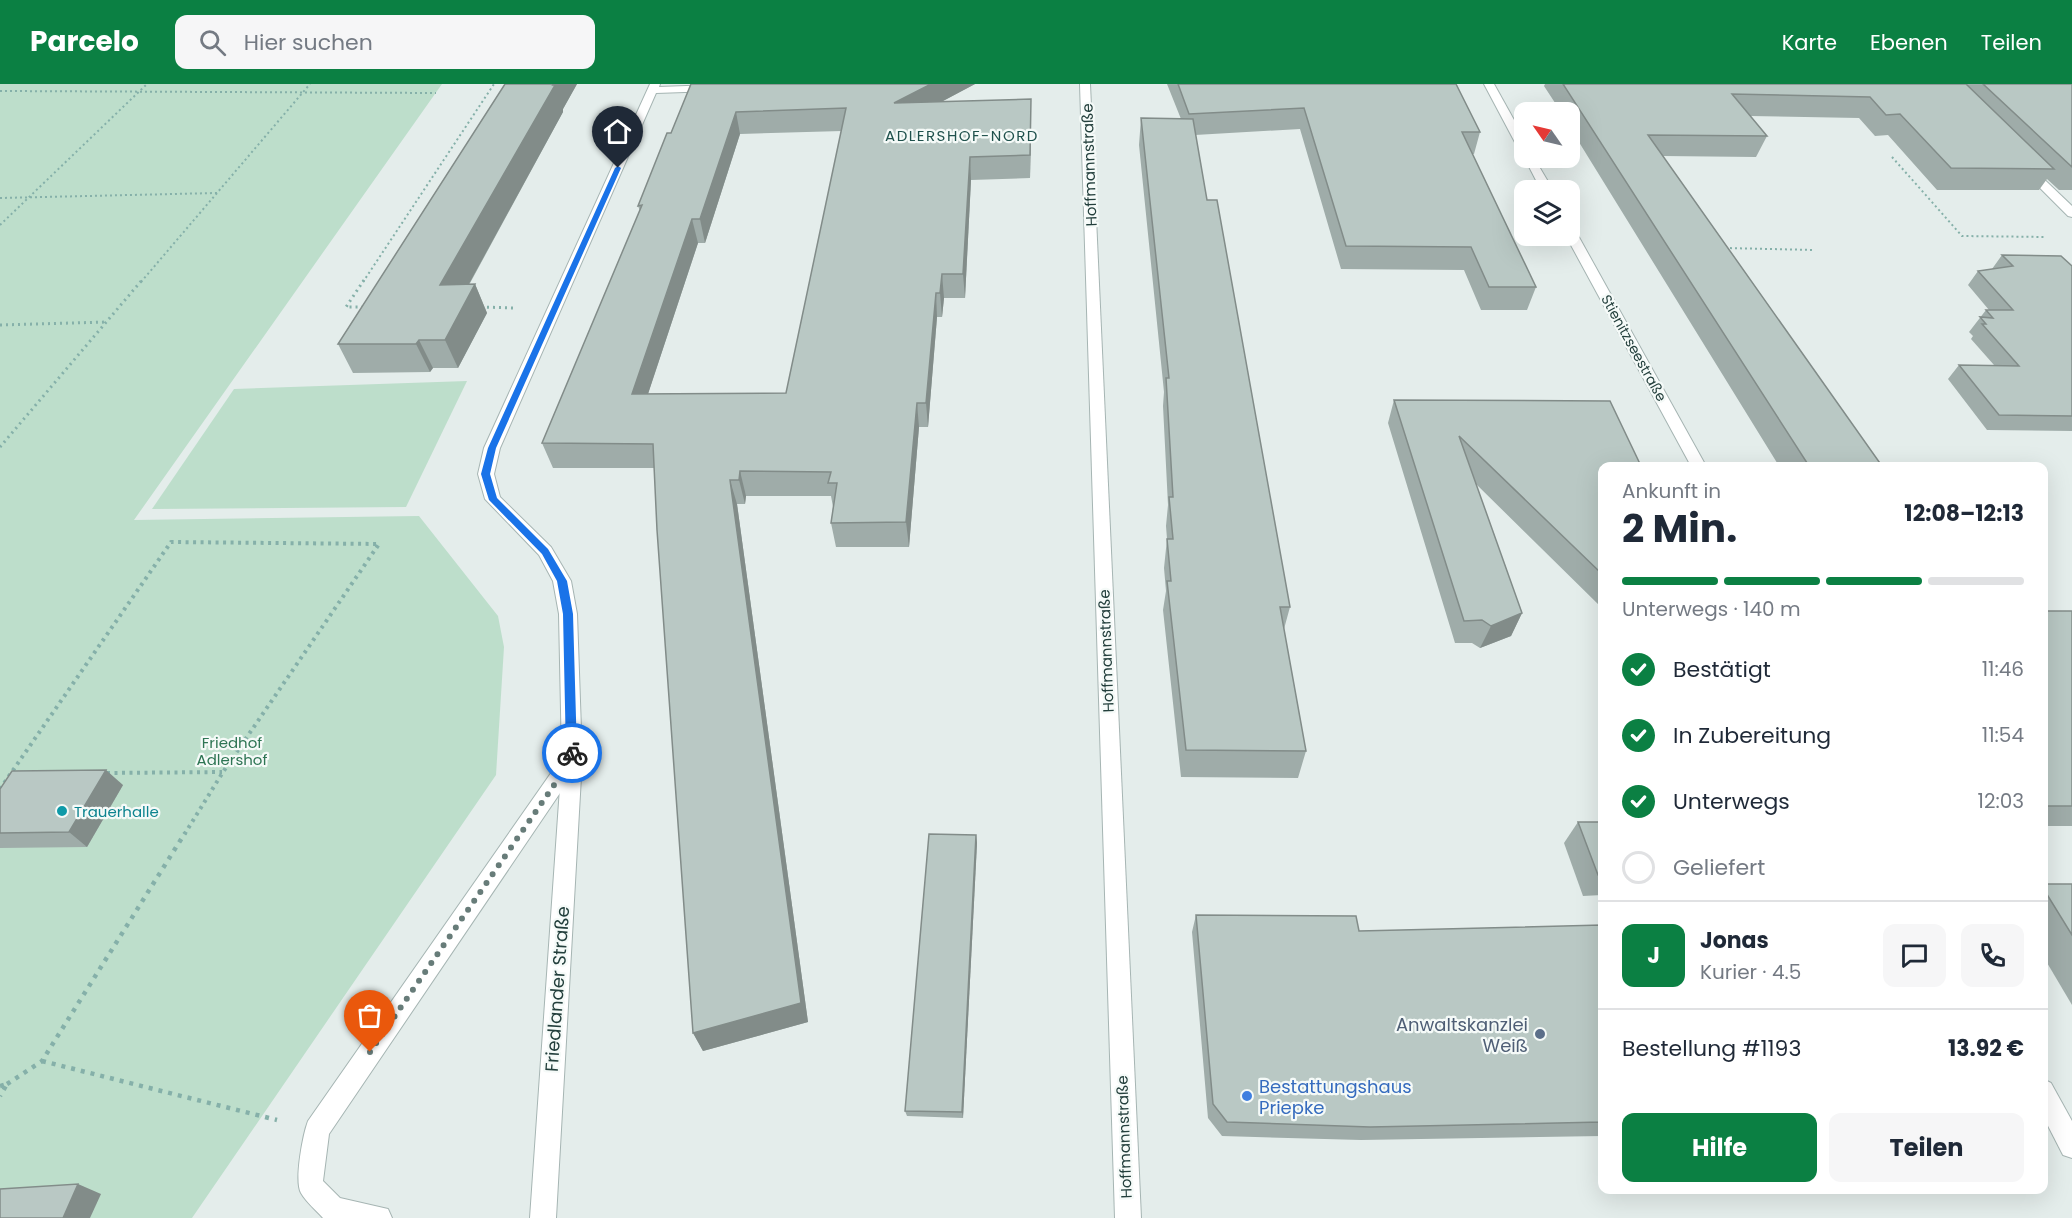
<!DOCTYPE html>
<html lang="de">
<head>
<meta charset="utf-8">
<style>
  body { margin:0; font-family:Poppins,sans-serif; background:#f6f6f7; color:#1f2937; height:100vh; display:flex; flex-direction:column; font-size:22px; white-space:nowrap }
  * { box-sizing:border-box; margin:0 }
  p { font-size:20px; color:#747a83 }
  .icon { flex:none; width:33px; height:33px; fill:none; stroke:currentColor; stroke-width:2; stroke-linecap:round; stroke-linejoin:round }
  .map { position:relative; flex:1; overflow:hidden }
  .drawer { position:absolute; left:1598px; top:378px; width:450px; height:732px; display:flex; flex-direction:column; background:#fff; border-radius:12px; box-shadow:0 6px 24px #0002 }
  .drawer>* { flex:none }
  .needle { width:39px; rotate:304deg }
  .tools { position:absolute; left:1514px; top:18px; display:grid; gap:12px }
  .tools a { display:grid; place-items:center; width:66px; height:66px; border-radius:12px; background:#fff; box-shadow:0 6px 24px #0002; font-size:30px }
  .pin { position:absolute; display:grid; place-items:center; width:51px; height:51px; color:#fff; margin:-62px -26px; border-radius:50% 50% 50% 0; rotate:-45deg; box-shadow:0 0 6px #0007 }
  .pin .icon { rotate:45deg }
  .courier { position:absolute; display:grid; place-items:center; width:60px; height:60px; margin:-30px; border:4px solid #1a73e8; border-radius:50%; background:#fff; color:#222; box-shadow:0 2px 8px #0007 }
  .headline em { font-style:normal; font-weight:700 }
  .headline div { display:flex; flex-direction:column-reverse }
  .headline { display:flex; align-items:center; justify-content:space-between; height:102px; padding:0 24px }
  h1 { font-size:39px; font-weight:700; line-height:45px }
  .bar { display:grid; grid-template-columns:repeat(4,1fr); gap:9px 6px; align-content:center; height:72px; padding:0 24px }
  .bar i { height:8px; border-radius:4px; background:#e0e1e3 }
  .bar .current { background:#0b8043 }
  .bar p { grid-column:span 4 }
  .line { display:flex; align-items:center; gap:15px; padding:0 24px; border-top:2px solid #e0e1e3 }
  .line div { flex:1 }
  .round { display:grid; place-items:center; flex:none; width:63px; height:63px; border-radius:12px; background:#f6f6f7 }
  ol { padding:0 24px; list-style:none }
  li { display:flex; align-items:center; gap:18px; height:66px }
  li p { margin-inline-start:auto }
  li .icon { padding:6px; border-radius:50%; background:#0b8043; color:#fff; stroke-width:4 }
  li:last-child { color:#747a83 }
  li i { width:33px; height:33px; border:3px solid #e0e1e3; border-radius:50% }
  .action { display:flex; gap:12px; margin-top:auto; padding:12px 24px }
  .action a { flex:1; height:69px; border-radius:12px; background:#0b8043; color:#fff; font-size:24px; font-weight:700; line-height:69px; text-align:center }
  .action a+a { background:#f6f6f7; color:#1f2937 }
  header { display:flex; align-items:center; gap:36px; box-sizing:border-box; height:84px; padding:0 30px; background:#0b8043; color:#fff }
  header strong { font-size:28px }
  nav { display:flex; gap:33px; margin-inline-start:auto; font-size:21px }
  .search { width:420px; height:54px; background:#f6f6f7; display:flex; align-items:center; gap:15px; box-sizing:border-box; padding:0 21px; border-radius:12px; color:#747a83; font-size:22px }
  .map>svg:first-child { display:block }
  .green { fill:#bddecb }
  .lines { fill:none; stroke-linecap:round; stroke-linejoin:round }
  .lane-casing { stroke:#a6b5b3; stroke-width:2 }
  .street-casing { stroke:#a6b5b3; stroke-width:2 }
  .path-far3 { stroke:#85b0a9; stroke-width:2; stroke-dasharray:2 3; stroke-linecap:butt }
  .path-far2 { stroke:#85b0a9; stroke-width:3; stroke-dasharray:2 4; stroke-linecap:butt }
  .path-far1 { stroke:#85b0a9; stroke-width:4; stroke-dasharray:3 4.5; stroke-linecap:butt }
  .path { stroke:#85b0a9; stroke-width:4.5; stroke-dasharray:4 6; stroke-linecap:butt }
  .lane { fill:#fff; fill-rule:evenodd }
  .street { fill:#fff; fill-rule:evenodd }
  .wall { fill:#9faca9; fill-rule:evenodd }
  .shaded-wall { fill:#828c89 }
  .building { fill:#b9c8c4; stroke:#828c89; stroke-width:1.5; fill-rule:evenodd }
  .route { fill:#1a73e8 }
  .done { stroke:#677c79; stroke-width:6; stroke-dasharray:0 10.8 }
  .culture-dot { fill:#0f9aa8; stroke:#f5faf8; stroke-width:2 }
  .service-dot { fill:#5c6f8a; stroke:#f5faf8; stroke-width:2 }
  .shop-dot { fill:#3f7fe0; stroke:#f5faf8; stroke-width:2 }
  .labels { text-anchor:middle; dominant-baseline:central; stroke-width:4.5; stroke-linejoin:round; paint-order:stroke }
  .far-street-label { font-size:14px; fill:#233f3c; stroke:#f5faf8 }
  .far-quarter-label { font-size:15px; letter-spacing:1.5px; fill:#1f514c; stroke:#f5faf8 }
  .street-label { font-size:15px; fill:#233f3c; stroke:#f5faf8 }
  .park-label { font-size:15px; fill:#2e7554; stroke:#f5faf8 }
  .culture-label { font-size:15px; fill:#0d838f; stroke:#f5faf8; text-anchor:start }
  .near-street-label { font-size:18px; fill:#233f3c; stroke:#f5faf8 }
  .near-service-label { font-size:18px; fill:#4e5e75; stroke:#f5faf8; text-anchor:end }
  .near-shop-label { font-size:18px; fill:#366cbe; stroke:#f5faf8; text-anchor:start }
</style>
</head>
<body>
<header>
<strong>Parcelo</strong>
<div class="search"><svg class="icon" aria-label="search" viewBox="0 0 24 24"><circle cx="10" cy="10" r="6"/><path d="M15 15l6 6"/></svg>Hier suchen</div>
<nav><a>Karte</a><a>Ebenen</a><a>Teilen</a></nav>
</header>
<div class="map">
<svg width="2072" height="1134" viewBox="0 0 2072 1134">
  <rect width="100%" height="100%" fill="#e4edeb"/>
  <g class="green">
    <polygon points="0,0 442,0 134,436 419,432 498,532 504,563 496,691 192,1134 0,1134"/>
    <polygon points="467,297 406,423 152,425 234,305"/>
  </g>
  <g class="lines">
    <defs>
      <path id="lane" d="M572 667 579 669 582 675 579 681 329 1050 323 1097 340 1114 388 1125 392 1134H323C316 1126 306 1118 301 1109 294 1097 303 1050 308 1037L565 669Z"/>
      <g id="street">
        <polygon points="650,0 660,0 659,3 714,1 719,4 714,7 656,9 500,364 494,390 500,413 551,463 571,497 577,530 582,675 556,1134 530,1134 562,675 559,530 553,497 539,471 485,415 478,390 484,364"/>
        <polygon points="1080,0 1090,0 1141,1134 1115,1134"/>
        <polygon points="1484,0 1494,0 1524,54 1524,67 1518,64"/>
        <polygon points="1524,73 1534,74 1553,106 1541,106"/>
        <polygon points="2025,80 2029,81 2072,122 2072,133 2068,132 2021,85 2021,81"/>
        <polygon points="1569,142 1575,146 1706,382 1691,382 1566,152 1569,152"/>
        <polygon points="2043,995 2051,999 2072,1037 2072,1074 2063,1071 2043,1032"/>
      </g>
    </defs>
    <use href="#lane" class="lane-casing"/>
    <use href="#street" class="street-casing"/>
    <g class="path-far3">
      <polyline points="0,7 436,9"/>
      <polyline points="1892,73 1962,152 2045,153"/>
      <polyline points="0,114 217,109"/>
      <polyline points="0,141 147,0"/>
      <polyline points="1725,164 1814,166"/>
      <polyline points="141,198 310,0"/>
      <polyline points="363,198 494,0"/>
    </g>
    <g class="path-far2">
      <polyline points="364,196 346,223 365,223"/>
      <polyline points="481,223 515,224"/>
      <polyline points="0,241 107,238"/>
      <polyline points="0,363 142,196"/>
    </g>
    <g class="path-far1">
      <polyline points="107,689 222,688"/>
      <polyline points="0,705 171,458 379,460 223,688 184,751"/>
    </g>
    <g class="path">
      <polyline points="42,977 277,1036"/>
      <polyline points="7,1000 42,977 185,749"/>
      <polyline points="0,1002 7,1000 0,1012"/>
    </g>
    <use href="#lane" class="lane"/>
    <use href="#street" class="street"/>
  </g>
  <g class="wall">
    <polygon points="505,0 577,0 563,25 563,28 469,201 475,200 487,229 458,284 433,284 430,288 353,289 338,260"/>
    <path d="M691 0H975L941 18 1031 38 1030 94 971 96 965 214H944L942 233H937L928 343H919L909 463H836L831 439 833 423 831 412H746L745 420H737L808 938 703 967 693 949 654 384H553L542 359 640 127 638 122 671 49ZM842 47 786 309 648 310 698 159H705L740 50Z"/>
    <polygon points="1167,0 1456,0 1480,48 1474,70 1472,70 1536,203 1527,226 1481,226 1464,186 1341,185 1300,45 1195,51 1207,116 1290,523 1284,545 1306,667 1298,694 1181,693 1163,526 1166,507 1164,484 1167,455 1166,442 1168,421 1163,322 1164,308 1139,61 1141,34 1181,35"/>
    <polygon points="1545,0 2072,0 2072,106 2059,106 2047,95 2039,106 1937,106 1888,51 1875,52 1859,34 1750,32 1767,52 1756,73 1663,72 1882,382 1779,382 1569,42 1569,28 1561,28 1544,2"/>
    <polygon points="2002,171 2072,182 2072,347 1987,346 1948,295 1959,281 1994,281 1971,255 1973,252 1969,248 1986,226 1989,226 1968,201 1978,187 1992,185"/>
    <polygon points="1394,316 1602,382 1602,524 1476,400 1522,529 1511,552 1480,564 1472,559 1455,559 1388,339"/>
    <rect x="2043" y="527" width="29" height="215"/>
    <polygon points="123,701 87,763 0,764 0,705"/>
    <polygon points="1578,738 1602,738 1602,811 1583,812 1564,759"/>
    <polygon points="976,751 977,759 963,1034 907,1032 905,1027"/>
    <polygon points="2043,800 2072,800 2072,921 2043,872"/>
    <polygon points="1196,831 1359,847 1602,841 1602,1052 1361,1056 1222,1052 1208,1034 1192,848"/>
  </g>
  <g class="shaded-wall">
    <polygon points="554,0 577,0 563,25 563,28 453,229 440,201"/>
    <polygon points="931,0 975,0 896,42 894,19"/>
    <polygon points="1031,15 1031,38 1030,94 1030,71"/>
    <polygon points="736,28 740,50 705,159 700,135"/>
    <polygon points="970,73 971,96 965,214 963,190"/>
    <polygon points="692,135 698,159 640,334 632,310"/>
    <polygon points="942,190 944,214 942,233 940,209"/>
    <polygon points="475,200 487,229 458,284 445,256"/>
    <polygon points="936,209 937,233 928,343 926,319"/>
    <polygon points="419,256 433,284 430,288 416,260"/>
    <polygon points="917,319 919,343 909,463 906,438"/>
    <polygon points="740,387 746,412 745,420 739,396"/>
    <polygon points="730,396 737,420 808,938 703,967 693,949"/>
    <polygon points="1522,529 1511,552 1480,564 1491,542"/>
    <polygon points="106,686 123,701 87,763 69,748"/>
    <polygon points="976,751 977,759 963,1034 962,1028"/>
    <polygon points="78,1100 101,1110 90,1134 63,1134"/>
  </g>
  <g class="building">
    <polygon points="505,0 554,0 553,1 555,1 440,201 475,200 445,256 419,256 416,260 338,260"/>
    <path d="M691 0H931L894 19 1031 15 1030 71 970 73 963 190H942L940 209H936L926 319H917L906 438 831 439 837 399H828L831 388 740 387 739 396H730L801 919 693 949 657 446 653 360 542 359 642 121 638 122 667 49H671ZM846 24 786 309 632 310 692 135H700L736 28Z"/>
    <polygon points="1178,0 1456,0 1480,48 1462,48 1536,203 1489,203 1471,163 1346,162 1304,24 1189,30"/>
    <polygon points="1563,0 1966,0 2054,85 1951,84 1900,30 1886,31 1870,13 1732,10 1767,52 1648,51 1882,382 1809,382"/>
    <polygon points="1983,0 2072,0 2072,83"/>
    <polygon points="1141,34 1193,35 1207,116 1217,116 1290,523 1280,523 1306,667 1186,666 1167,497 1171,497 1167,455 1173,455 1169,413 1173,413 1166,294 1169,294"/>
    <polygon points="2002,171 2061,172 2072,182 2072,332 1999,331 1959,281 2019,282 1982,240 1986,240 1980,233 1993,234 1986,226 2013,226 1978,187 2013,182"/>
    <polygon points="1394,316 1610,317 1641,382 1602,382 1602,490 1459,352 1522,529 1491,542 1482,536 1464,537"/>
    <rect x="2043" y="527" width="29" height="195"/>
    <polygon points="106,686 69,748 0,749 0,705 12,687"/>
    <polygon points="1578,738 1602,738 1602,791 1598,791"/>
    <polygon points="929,750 976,751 962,1028 905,1027"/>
    <polygon points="2043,800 2072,800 2072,851 2043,804"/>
    <polygon points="1196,831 1356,832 1359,847 1602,841 1602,1038 1370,1043 1227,1038 1213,1020"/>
    <polygon points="78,1100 63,1134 0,1134 0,1105"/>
  </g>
  <polygon class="route" points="618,82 621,84 496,364 490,390 497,414 548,465 567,497 573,530 577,669 572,673 566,669 563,530 557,497 542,470 489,416 481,390 488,364 615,84"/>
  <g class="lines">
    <polyline class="done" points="370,968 572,675 572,669"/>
  </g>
  <circle class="culture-dot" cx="62" cy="727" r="6"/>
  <circle class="service-dot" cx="1540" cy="950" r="6"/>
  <circle class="shop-dot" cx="1247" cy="1012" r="6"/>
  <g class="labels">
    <g class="far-street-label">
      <text transform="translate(1634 264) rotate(61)">Stienitzseestraße</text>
    </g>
    <g class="far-quarter-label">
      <text x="962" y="51">ADLERSHOF-NORD</text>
    </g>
    <g class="street-label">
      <text transform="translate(1089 81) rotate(-92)">Hoffmannstraße</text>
      <text transform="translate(1106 567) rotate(-92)">Hoffmannstraße</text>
      <text transform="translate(1124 1053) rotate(-92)">Hoffmannstraße</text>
    </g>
    <g class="park-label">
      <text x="232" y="658">Friedhof<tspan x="232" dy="17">Adlershof</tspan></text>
    </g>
    <g class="culture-label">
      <text x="74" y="727">Trauerhalle</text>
    </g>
    <g class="near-street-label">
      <text transform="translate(557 905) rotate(-86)">Friedlander Straße</text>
    </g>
    <g class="near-service-label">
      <text x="1528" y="940">Anwaltskanzlei<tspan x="1528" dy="21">Weiß</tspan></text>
    </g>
    <g class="near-shop-label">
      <text x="1259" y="1002">Bestattungshaus<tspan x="1259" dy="21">Priepke</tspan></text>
    </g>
  </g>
</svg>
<div class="tools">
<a><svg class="needle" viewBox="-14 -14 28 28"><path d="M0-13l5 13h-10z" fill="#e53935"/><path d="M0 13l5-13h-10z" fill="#747a83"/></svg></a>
<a><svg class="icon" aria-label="layers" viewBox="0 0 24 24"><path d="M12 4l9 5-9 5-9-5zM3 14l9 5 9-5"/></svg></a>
</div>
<div class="pin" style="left:370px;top:968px;background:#ea580c"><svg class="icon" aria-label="bag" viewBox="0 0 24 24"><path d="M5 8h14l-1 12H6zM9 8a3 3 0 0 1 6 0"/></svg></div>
<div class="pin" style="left:618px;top:84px;background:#1f2937"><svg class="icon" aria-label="home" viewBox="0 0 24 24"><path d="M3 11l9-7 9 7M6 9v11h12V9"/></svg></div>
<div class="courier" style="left:572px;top:669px"><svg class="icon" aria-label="bike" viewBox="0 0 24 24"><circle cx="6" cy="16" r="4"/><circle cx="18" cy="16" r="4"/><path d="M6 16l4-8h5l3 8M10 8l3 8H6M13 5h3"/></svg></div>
<section class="drawer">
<div class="headline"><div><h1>2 Min.</h1><p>Ankunft in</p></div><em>12:08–12:13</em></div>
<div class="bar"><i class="current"></i><i class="current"></i><i class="current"></i><i></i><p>Unterwegs · 140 m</p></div>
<ol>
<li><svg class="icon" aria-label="check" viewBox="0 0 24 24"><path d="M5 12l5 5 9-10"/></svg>Bestätigt<p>11:46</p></li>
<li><svg class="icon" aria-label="check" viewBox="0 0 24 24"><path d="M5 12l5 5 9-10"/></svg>In Zubereitung<p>11:54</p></li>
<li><svg class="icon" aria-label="check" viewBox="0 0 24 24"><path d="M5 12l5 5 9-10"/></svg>Unterwegs<p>12:03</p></li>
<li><i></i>Geliefert</li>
</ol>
<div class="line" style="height:108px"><b class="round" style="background:#0b8043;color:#fff">J</b><div><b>Jonas</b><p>Kurier · 4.5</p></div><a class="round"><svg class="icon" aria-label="chat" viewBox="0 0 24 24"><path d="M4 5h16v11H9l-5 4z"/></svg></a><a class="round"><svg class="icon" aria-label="phone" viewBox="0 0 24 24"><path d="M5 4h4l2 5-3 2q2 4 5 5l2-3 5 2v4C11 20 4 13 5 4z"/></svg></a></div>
<div class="line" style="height:78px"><div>Bestellung #1193</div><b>13.92 €</b></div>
<div class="action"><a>Hilfe</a><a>Teilen</a></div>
</section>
</div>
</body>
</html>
